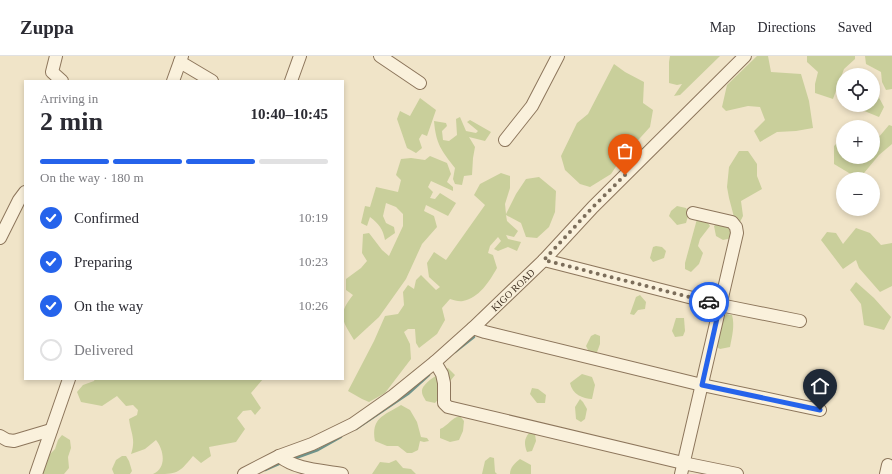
<!DOCTYPE html>
<html lang="en">
<head>
<meta charset="utf-8">
<style>
  body { margin:0; font-family:Georgia,serif; background:#f2f2f3; color:#2b2b33; height:100vh; display:flex; flex-direction:column; font-size:15px; white-space:nowrap }
  * { box-sizing:border-box; margin:0 }
  p { font-size:13px; color:#7c7c81 }
  .icon { flex:none; width:22px; height:22px; fill:none; stroke:currentColor; stroke-width:2; stroke-linecap:round; stroke-linejoin:round }
  .map { position:relative; flex:1; overflow:hidden }
  .side { position:absolute; left:24px; top:24px; width:320px; height:300px; display:flex; flex-direction:column; background:#fff; border-radius:0px; box-shadow:0 2px 6px #0003 }
  .side>* { flex:none }
  .controls { position:absolute; left:836px; top:12px; display:grid; gap:8px }
  .controls a { display:grid; place-items:center; width:44px; height:44px; border-radius:50%; background:#fff; box-shadow:0 2px 6px #0003; font-size:20px }
  .pin { position:absolute; display:grid; place-items:center; width:34px; height:34px; color:#fff; margin:-41px -17px; border-radius:50% 50% 50% 0; rotate:-45deg; box-shadow:0 0 4px #0007 }
  .pin .icon { rotate:45deg }
  .courier { position:absolute; display:grid; place-items:center; width:40px; height:40px; margin:-20px; border:3px solid #2563eb; border-radius:50%; background:#fff; color:#222; box-shadow:0 1px 5px #0007 }
  .summary em { font-style:normal; font-weight:800 }
  .summary div { display:flex; flex-direction:column-reverse }
  .summary { display:flex; align-items:center; justify-content:space-between; height:68px; padding:0 16px }
  h1 { font-size:26px; font-weight:800; line-height:30px }
  .bar { display:grid; grid-template-columns:repeat(4,1fr); gap:6px 4px; align-content:center; height:48px; padding:0 16px }
  .bar i { height:5px; border-radius:3px; background:#e1e1e2 }
  .bar .active { background:#2563eb }
  .bar p { grid-column:span 4 }
  ol { padding:0 16px; list-style:none }
  li { display:flex; align-items:center; gap:12px; height:44px }
  li p { margin-inline-start:auto }
  li .icon { padding:4px; border-radius:50%; background:#2563eb; color:#fff; stroke-width:4 }
  li:last-child { color:#7c7c81 }
  li i { width:22px; height:22px; border:2px solid #e1e1e2; border-radius:50% }
  header { display:flex; align-items:center; gap:24px; box-sizing:border-box; height:56px; padding:0 20px; background:#fff; border-bottom:1px solid #e1e1e2 }
  header strong { font-size:19px }
  nav { display:flex; gap:22px; margin-inline-start:auto; font-size:14px }
  .map>svg:first-child { display:block }
  .green { fill:#c9cf9b }
  .lines { fill:none; stroke-linecap:round; stroke-linejoin:round }
  .stream { stroke:#6f938a; stroke-width:2.5 }
  .minor-casing { stroke:#8d765c; stroke-width:14 }
  .minor { stroke:#faf1dc; stroke-width:12 }
  .done { stroke:#7c6e5b; stroke-width:4; stroke-dasharray:0 7.2 }
  .route { stroke:#2563eb; stroke-width:5 }
  .labels { text-anchor:middle; dominant-baseline:central; stroke-width:3.5; stroke-linejoin:round; paint-order:stroke }
  .street-label { font-size:10px; fill:#3d2e20; stroke:#f7eed8 }
</style>
</head>
<body>
<header>
<strong>Zuppa</strong>
<nav><a>Map</a><a>Directions</a><a>Saved</a></nav>
</header>
<div class="map">
<svg width="892" height="418" viewBox="0 0 892 418">
  <rect width="100%" height="100%" fill="#f0e4c8"/>
  <g class="green">
    <polygon points="670,0 720,0 680,39 674,40 682,28 677,29 669,27 669,6"/>
    <polygon points="757,0 768,0 771,16 801,18 809,45 813,72 796,75 777,76 760,86 754,75 765,64 760,51 748,50 726,55 722,51 727,29"/>
    <polygon points="807,0 855,0 855,3 844,13 833,43 815,37 815,28 818,16 807,6"/>
    <polygon points="865,0 892,0 892,33 886,34 882,26 881,16 866,8"/>
    <polygon points="614,8 625,16 644,26 643,47 653,54 650,71 621,103 611,118 590,131 580,128 565,114 561,100 577,67 588,58"/>
    <polygon points="873,22 875,34 884,51 879,61 857,52 854,49 873,49"/>
    <polygon points="420,42 436,54 427,80 422,78 419,83 422,92 416,97 407,92 397,63 400,55 410,60"/>
    <path d="M460 61 466 75 476 77 478 75 467 66 470 64 491 76 485 85 469 81 475 91 473 102 472 119 464 120 462 129 455 128 453 123 455 112C441 94 436 88 434 65L446 67 447 70 442 75 443 84 449 85 457 79 456 63Z"/>
    <polygon points="889,69 892,70 892,88 879,99 859,123 834,108 834,90 843,81 843,101 873,101 873,88"/>
    <polygon points="739,95 748,95 757,108 757,120 762,133 741,145 743,160 740,166 734,161 729,142 727,131 729,111"/>
    <path d="M430 100 447 107 451 118 447 126 453 131V135L431 125 428 131 433 136 430 142 435 143 440 137 456 147 448 160 426 149 424 155 434 160 437 171 422 188 406 223 379 261 354 284C342 264 337 259 353 239L346 234V223L361 212 367 205 362 197 363 178 369 177 382 194 389 200 403 170V158L396 151 386 147 383 160 386 167 394 171 395 177 385 184C383 173 379 168 370 161L367 170 361 167 365 150 370 151 376 131 398 136 401 124 396 119 401 103 411 102 425 104Z"/>
    <path d="M501 117 510 120V132L505 148 506 158 516 138 526 123 539 121 556 135 555 156 549 171 537 182 526 181 521 167 506 159 507 165 518 175 514 181 506 179 508 183 521 186 517 195 508 191 498 195 494 193 501 185 498 181 490 190 488 197 493 199 497 212C489 226 479 242 463 245 459 246 454 244 450 243L442 252 445 264 437 278 419 292 416 287 415 273H408L404 276 410 288 411 303 385 337 369 346 362 343 348 335 374 285 385 260 398 258 404 249 403 236 408 229 414 233 416 224 421 219 436 234 440 231 429 221 427 207 434 196 446 204 485 149 474 139 480 128Z"/>
    <polygon points="677,150 686,152 689,157 686,167 677,169 669,160 671,155"/>
    <polygon points="697,163 706,164 710,170 700,183 698,190 703,197 699,208 691,216 685,213 685,207"/>
    <polygon points="718,167 732,172 732,182 723,184 716,180 714,170"/>
    <polygon points="856,172 870,177 881,189 892,187 892,230 880,236 859,212 856,204 843,213 821,184 827,176 836,177 843,188"/>
    <polygon points="656,190 662,191 666,195 664,202 653,206 650,202 653,191"/>
    <polygon points="856,226 874,242 891,261 884,274 864,269 861,248 850,234"/>
    <polygon points="640,239 646,246 645,253 638,254 634,259 630,258 636,241"/>
    <path d="M726 258 732 259C735 270 732 280 730 291L720 293 713 289Z"/>
    <polygon points="676,262 684,262 685,275 683,280 675,281 672,275"/>
    <polygon points="595,278 600,280 600,288 596,299 590,298 586,290 591,280"/>
    <path d="M448 312 455 319C447 328 443 339 435 347L426 345C425 343 422 339 422 336 421 327 441 317 448 312Z"/>
    <path d="M582 318 592 321 595 329 592 343C583 343 572 338 570 327Z"/>
    <path d="M95 323H263L251 337 261 352 255 359 251 354 243 355 237 362 245 373 236 386 209 391 211 400 201 407 193 400C178 418 178 418 153 418 167 412 164 394 156 384L145 393 131 398C136 383 131 378 129 363L137 359 138 354 133 349 126 350 117 340 102 350 81 346 77 336 83 329 94 325Z"/>
    <polygon points="532,332 538,333 546,339 545,347 537,347 530,338"/>
    <polygon points="580,343 583,346 587,353 585,363 581,366 576,363 575,351"/>
    <path d="M401 349 410 354 417 366 421 381 427 382 429 385 424 386 420 385 418 394 412 397H407L398 390H387L375 385C371 362 383 360 401 349Z"/>
    <path d="M460 360 464 365 463 375 459 384 450 386 440 382V373C449 369 451 362 460 360Z"/>
    <path d="M529 377 535 378 536 385 532 395 527 396C524 388 524 383 529 377Z"/>
    <polygon points="62,379 70,384 71,392 68,401 69,412 64,418 39,418 48,400 55,393 58,384"/>
    <polygon points="122,400 126,400 129,405 132,415 130,418 114,418 112,413 116,404"/>
    <polygon points="490,401 494,402 495,416 497,418 482,418 485,405"/>
    <path d="M520 403 531 409V418H510C510 411 515 407 520 403Z"/>
    <polygon points="396,404 403,412 411,413 416,418 372,418 380,406 389,407"/>
  </g>
  <g class="lines">
    <g class="stream">
      <polyline points="455,296 474,281"/>
      <polyline points="356,373 408,338 429,319"/>
      <polyline points="293,403 318,394 341,381"/>
      <polyline points="265,414 281,407"/>
    </g>
    <defs>
      <g id="minor">
        <polyline points="56,0 52,16 62,25"/>
        <polyline points="380,0 420,27"/>
        <polyline points="180,6 212,25"/>
        <polyline points="173,25 182,0"/>
        <polyline points="291,25 300,0"/>
        <polyline points="505,84 532,50 558,0"/>
        <polyline points="0,182 19,144 25,136"/>
        <polyline points="544,204 720,249 800,265"/>
        <polyline points="473,272 485,276 702,329 820,354"/>
        <polyline points="435,306 442,318 444,327 444,347 448,351 683,407 737,418"/>
        <polyline points="0,380 7,384 14,385 51,374"/>
        <path d="M279 400C297 414 320 414 342 418"/>
        <polyline points="36,418 69,323"/>
        <polyline points="244,418 279,400 312,388 353,368 393,340 435,306 473,272 544,204 593,151 745,0"/>
        <polyline points="681,418 737,177 736,171 732,166 693,157"/>
        <polyline points="886,418 888,409"/>
      </g>
    </defs>
    <use href="#minor" class="minor-casing"/>
    <use href="#minor" class="minor"/>
  </g>
  <g class="lines">
    <polyline class="done" points="625,119 593,151 544,204 709,246"/>
    <polyline class="route" points="709,246 720,249 702,329 820,354"/>
  </g>
  <g class="labels">
    <g class="street-label">
      <text transform="translate(513 234) rotate(-44)">KIGO ROAD</text>
    </g>
  </g>
</svg>
<div class="controls">
<a><svg class="icon" aria-label="locate" viewBox="0 0 24 24"><circle cx="12" cy="12" r="6"/><path d="M12 2v4M12 18v4M2 12h4M18 12h4"/></svg></a>
<a>+</a>
<a>−</a>
</div>
<div class="pin" style="left:625px;top:119px;background:#ea580c"><svg class="icon" aria-label="bag" viewBox="0 0 24 24"><path d="M5 8h14l-1 12H6zM9 8a3 3 0 0 1 6 0"/></svg></div>
<div class="pin" style="left:820px;top:354px;background:#1f2937"><svg class="icon" aria-label="home" viewBox="0 0 24 24"><path d="M3 11l9-7 9 7M6 9v11h12V9"/></svg></div>
<div class="courier" style="left:709px;top:246px"><svg class="icon" aria-label="car" viewBox="0 0 24 24"><path d="M5 17H2v-5l4-1 3-4h7l3 4 3 1v5h-3M9 17h6M6 11h13"/><circle cx="7" cy="17" r="2"/><circle cx="17" cy="17" r="2"/></svg></div>
<section class="side">
<div class="summary"><div><h1>2 min</h1><p>Arriving in</p></div><em>10:40–10:45</em></div>
<div class="bar"><i class="active"></i><i class="active"></i><i class="active"></i><i></i><p>On the way · 180 m</p></div>
<ol>
<li><svg class="icon" aria-label="check" viewBox="0 0 24 24"><path d="M5 12l5 5 9-10"/></svg>Confirmed<p>10:19</p></li>
<li><svg class="icon" aria-label="check" viewBox="0 0 24 24"><path d="M5 12l5 5 9-10"/></svg>Preparing<p>10:23</p></li>
<li><svg class="icon" aria-label="check" viewBox="0 0 24 24"><path d="M5 12l5 5 9-10"/></svg>On the way<p>10:26</p></li>
<li><i></i>Delivered</li>
</ol>
</section>
</div>
</body>
</html>
